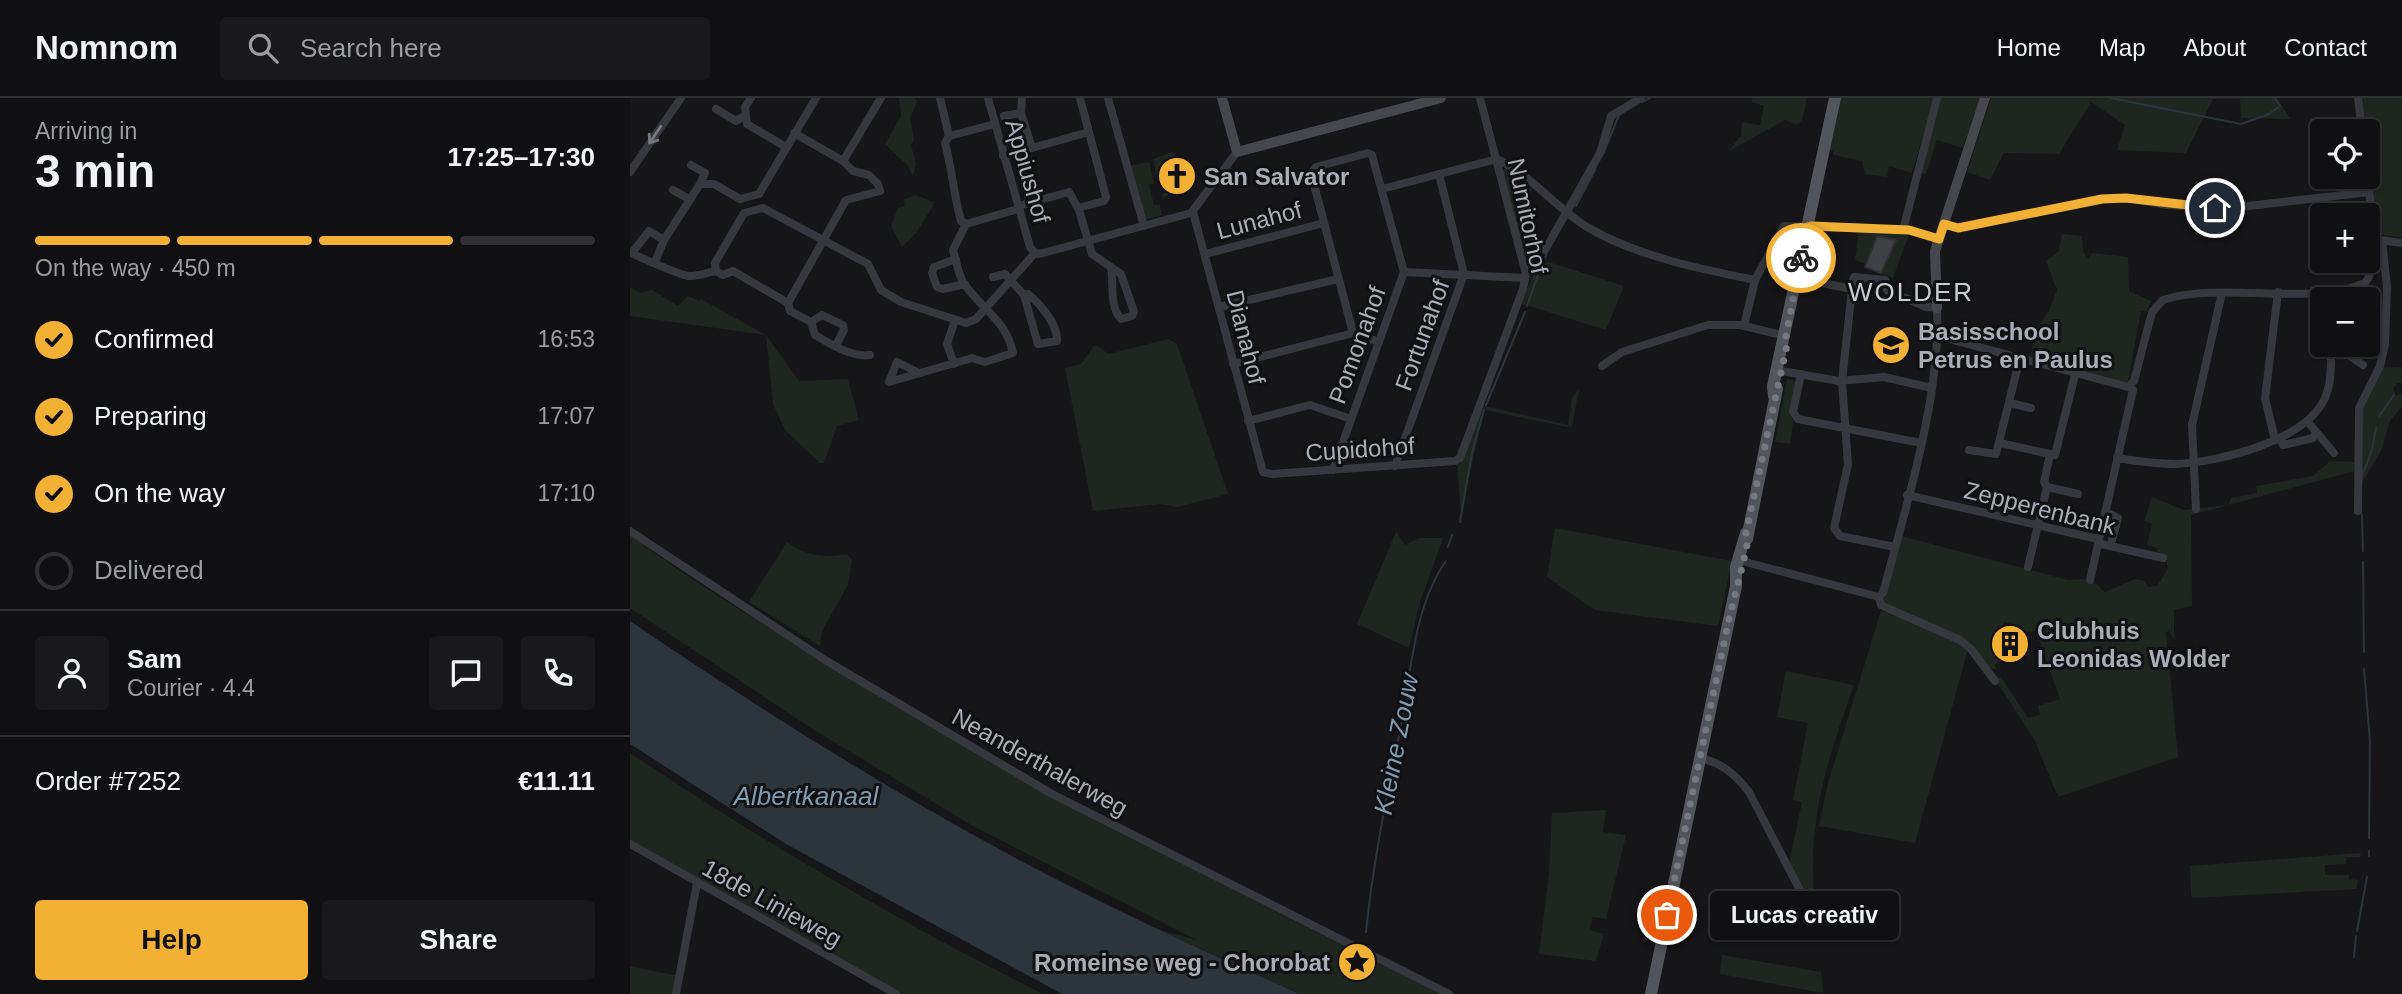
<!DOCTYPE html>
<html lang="en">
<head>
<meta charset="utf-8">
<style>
  body { margin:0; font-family:Helvetica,sans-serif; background:#19191b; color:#f1f3f6; height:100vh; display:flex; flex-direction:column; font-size:26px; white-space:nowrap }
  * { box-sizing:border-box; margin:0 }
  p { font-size:23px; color:#9c9d9f }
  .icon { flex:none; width:38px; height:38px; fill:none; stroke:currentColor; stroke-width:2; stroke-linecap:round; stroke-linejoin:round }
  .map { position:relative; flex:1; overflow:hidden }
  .details { display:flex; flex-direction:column; background:#101012; width:630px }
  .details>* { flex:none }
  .controls { position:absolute; left:1680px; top:21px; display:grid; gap:14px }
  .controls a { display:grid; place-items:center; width:70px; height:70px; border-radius:7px; background:#101012; box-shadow:0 2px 5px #0004,0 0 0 2px #303032; font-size:35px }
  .pin { position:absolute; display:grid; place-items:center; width:60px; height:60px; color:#fff; margin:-30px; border:4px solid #fff; border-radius:50%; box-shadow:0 2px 7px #0007 }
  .courier { position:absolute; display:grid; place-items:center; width:70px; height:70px; margin:-35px; border:5px solid #f2b134; border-radius:50%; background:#fff; color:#222; box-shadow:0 2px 9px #0007 }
  .bubble { position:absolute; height:49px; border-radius:7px; background:#101012; box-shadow:0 2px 5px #0004,0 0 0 2px #303032; font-size:23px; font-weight:700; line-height:49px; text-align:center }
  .overview em { font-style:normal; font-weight:700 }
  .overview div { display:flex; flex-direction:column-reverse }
  .overview { display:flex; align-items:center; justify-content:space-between; height:119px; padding:0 35px }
  h1 { font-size:46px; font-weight:700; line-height:52px }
  .bar { display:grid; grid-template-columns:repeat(4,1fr); gap:10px 7px; align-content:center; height:84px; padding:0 35px }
  .bar i { height:9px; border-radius:5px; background:#303032 }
  .bar .selected { background:#f2b134 }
  .bar p { grid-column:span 4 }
  .line { display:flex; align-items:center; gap:18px; padding:0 35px; border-top:2px solid #303032 }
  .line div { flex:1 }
  .round { display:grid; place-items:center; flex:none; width:74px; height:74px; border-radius:7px; background:#19191b }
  ol { padding:0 35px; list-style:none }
  li { display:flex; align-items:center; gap:21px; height:77px }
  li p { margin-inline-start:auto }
  li .icon { padding:7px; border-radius:50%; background:#f2b134; color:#111; stroke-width:4 }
  li:last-child { color:#9c9d9f }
  li i { width:38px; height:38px; border:4px solid #303032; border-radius:50% }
  .button { display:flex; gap:14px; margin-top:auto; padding:14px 35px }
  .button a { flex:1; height:80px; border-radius:7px; background:#f2b134; color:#111; font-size:28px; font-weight:700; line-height:80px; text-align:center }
  .button a+a { background:#19191b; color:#f1f3f6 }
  header { display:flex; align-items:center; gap:42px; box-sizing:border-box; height:98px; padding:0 35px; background:#101012; border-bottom:2px solid #303032 }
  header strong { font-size:33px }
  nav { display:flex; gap:38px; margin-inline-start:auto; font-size:24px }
  .search { width:490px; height:63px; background:#19191b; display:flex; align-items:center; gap:18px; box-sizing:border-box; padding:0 24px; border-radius:7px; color:#9c9d9f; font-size:26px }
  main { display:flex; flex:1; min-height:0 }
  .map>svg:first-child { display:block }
  .green { fill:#1e261f }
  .water { fill:#2c353c }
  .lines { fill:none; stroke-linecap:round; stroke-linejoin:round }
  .stream { stroke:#2c353c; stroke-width:2 }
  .building { fill:#404145; stroke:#303034; stroke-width:2 }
  .street { stroke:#37383d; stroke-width:8 }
  .secondary { stroke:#45474d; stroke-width:10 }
  .primary { stroke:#53555c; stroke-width:12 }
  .oneway { stroke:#757881 }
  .done { stroke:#757880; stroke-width:7; stroke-dasharray:0 12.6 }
  .route { stroke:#f2b134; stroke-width:9 }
  .labels { text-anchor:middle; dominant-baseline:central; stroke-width:6; stroke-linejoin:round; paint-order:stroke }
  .street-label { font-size:24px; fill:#a8adb8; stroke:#111113 }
  .poi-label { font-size:24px; font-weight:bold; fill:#a8adb8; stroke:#111113; text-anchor:start }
  .neighbourhood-label { font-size:26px; letter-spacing:2px; fill:#c9ccd4; stroke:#111113 }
  .water-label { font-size:26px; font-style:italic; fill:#7f9bb3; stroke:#111113 }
</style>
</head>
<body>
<header>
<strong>Nomnom</strong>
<div class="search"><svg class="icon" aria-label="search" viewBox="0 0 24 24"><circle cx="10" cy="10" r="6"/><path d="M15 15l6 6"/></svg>Search here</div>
<nav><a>Home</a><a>Map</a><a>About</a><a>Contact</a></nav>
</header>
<main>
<section class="details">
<div class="overview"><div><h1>3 min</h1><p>Arriving in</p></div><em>17:25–17:30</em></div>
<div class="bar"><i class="selected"></i><i class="selected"></i><i class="selected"></i><i></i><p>On the way · 450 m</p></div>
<ol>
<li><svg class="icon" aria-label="check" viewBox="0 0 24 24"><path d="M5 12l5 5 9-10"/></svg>Confirmed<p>16:53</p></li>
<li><svg class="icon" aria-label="check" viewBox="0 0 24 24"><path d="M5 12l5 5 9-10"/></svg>Preparing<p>17:07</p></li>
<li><svg class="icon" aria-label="check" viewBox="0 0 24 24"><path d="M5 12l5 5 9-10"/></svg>On the way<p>17:10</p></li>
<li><i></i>Delivered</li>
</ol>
<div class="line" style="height:126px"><a class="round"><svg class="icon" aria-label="person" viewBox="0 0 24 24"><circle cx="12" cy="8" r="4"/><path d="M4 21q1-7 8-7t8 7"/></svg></a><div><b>Sam</b><p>Courier · 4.4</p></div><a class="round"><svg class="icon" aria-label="chat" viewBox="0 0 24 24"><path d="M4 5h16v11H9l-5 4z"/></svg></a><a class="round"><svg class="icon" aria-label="phone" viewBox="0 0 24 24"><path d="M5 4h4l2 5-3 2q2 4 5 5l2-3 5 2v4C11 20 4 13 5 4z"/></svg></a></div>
<div class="line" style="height:91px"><div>Order #7252</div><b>€11.11</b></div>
<div class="button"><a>Help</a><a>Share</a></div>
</section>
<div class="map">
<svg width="1772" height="896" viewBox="0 0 1772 896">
  <rect width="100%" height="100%" fill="#161618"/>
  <g class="green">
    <polygon points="269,0 285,0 287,4 280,20 284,41 281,47 286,66 283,78 278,68 255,46 271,18"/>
    <polygon points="1122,0 1177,0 1172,22 1167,27 1155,22 1099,53 1111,37 1112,24 1130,27 1134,8 1122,4"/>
    <polygon points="1211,0 1304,0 1282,75 1259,68 1257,79 1235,76 1232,63 1203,57 1203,53 1200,52"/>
    <polygon points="1308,0 1350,0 1333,50 1307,42 1296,76 1287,74"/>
    <polygon points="1361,0 1647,0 1660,21 1611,20 1610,1 1583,1 1556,55 1487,52 1495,27 1461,4 1429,56 1374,55 1360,82 1337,74"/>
    <polygon points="1731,0 1772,0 1772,140 1749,136 1746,131 1738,33 1735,33"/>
    <polygon points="542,54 552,63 533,68 538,90 543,89 544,93 533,100 532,96 537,94 534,83 528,84 523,61"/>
    <polygon points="519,64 524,85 519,87 524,107 530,107 532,117 512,123 498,68"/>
    <polygon points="877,70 902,91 900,97 885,93 903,167 896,170 872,72"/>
    <polygon points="285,97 304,104 303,108 286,135 272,149 261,128 268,110 275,108 273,102"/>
    <polygon points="1229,133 1279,136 1263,180 1250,175 1265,142 1247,138 1237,166 1225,162"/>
    <polygon points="1432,136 1452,138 1453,154 1459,161 1462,155 1498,159 1499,193 1521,203 1516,214 1511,213 1498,283 1492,285 1400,260 1407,230 1419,213 1427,192 1416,163 1429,153"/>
    <polygon points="919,164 994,188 976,232 892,206 905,170"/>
    <polygon points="0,189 10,195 22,192 48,208 58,198 69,203 71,201 136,237 169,283 218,281 229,322 207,328 194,365 190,365 155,332 143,306 136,237 0,218"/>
    <polygon points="539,241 547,246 598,396 548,409 530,406 463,413 435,270 451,266 464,248 468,248 478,256"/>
    <polygon points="1772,269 1772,285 1767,285 1763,291 1766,298 1772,295 1772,309 1760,323 1751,353 1730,388 1731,313 1751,270"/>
    <polygon points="1157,281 1166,283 1160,316 1163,324 1160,346 1145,344"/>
    <polygon points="949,291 942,328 938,329 854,312 831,415 827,367 831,365 851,312 855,308 938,327 942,300"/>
    <polygon points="1700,363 1724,364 1725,373 1561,417 1562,508 1544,512 1544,541 1539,533 1536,534 1548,659 1428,699 1404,641 1365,581 1371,579 1398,620 1410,617 1408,608 1430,601 1406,533 1395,534 1391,528 1373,524 1378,530 1369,533 1378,561 1365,566 1366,571 1360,571 1348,556 1253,504 1271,438 1438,482 1459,481 1459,484 1466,486 1475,494 1505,481 1515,483 1518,489 1527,488 1538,471 1536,461 1527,455 1528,450 1517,447 1522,426 1514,423 1522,399 1554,412 1598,407 1601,400 1627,395 1626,388 1683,378"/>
    <polygon points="925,430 1102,463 1088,528 965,512 917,479"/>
    <polygon points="766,434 775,447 789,440 813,440 789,507 779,550 727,526"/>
    <path d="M0 437C83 500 174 550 264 603 443 709 626 808 814 896H669L529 832 567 842 343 728 181 630 0 510Z"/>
    <path d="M157 444C172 457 196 461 216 456L222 461 218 487 192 533 190 548 119 504Z"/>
    <polygon points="1251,513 1326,542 1338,551 1285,745 1189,728 1198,685"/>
    <path d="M1156 573 1224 587C1197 663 1176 725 1185 807L1181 808 1159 765 1172 704 1163 702 1178 625 1147 619Z"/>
    <path d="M0 655C132 743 271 825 413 896H272L0 744Z"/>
    <polygon points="976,712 973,734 996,737 976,821 963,819 959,832 974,836 966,863 909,856 919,776 922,715"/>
    <polygon points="1730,755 1731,759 1716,759 1716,766 1695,767 1695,777 1719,777 1719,781 1728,782 1727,791 1562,800 1561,796 1560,768"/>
    <polygon points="1092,857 1191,874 1193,895 1090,876"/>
    <polygon points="0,868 48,878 44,896 0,896"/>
  </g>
  <path class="water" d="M0 523C119 604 242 682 369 751 466 804 568 850 669 896H432L156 746 0 646Z"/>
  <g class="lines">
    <g class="stream">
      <polyline points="1481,0 1611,26 1639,16 1650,8 1645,0"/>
      <polyline points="1012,4 1020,0"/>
      <polyline points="974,54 989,17"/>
      <polyline points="946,108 965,72"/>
      <polyline points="915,160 917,154"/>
      <polyline points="897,208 911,168"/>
      <polyline points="856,307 895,214"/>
      <polyline points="1749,318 1764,297"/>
      <polyline points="1732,378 1742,352 1746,330"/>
      <polyline points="1732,417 1733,453"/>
      <polyline points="830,424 842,355 854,312"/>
      <polyline points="818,449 822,437"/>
      <polyline points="1733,464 1734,554"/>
      <polyline points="1734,571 1740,643 1739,740"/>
      <polyline points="1739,758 1739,753"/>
      <polyline points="1727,833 1737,779"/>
      <path d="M736 834C743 764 757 697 771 628 781 575 784 508 816 463"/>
      <polyline points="1724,859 1726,838"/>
    </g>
  </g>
  <g class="building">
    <polygon points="551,63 560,86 545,92 544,88 539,90 533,68"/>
    <polygon points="1247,138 1266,142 1251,175 1235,169"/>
    <polygon points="1380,530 1386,546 1394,545 1398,556 1380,561 1371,534"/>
  </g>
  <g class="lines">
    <g class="street">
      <polyline points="121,0 115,9 117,26 156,49"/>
      <polyline points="310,0 319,38"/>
      <polyline points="358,0 400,149 405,155"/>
      <polyline points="478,0 514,128"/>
      <polyline points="1728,0 1732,33"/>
      <polyline points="86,11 106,23 116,17"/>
      <polyline points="391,15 392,0"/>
      <polyline points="374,18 391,15 402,50"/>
      <path d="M319 38 315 45C322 72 324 97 331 123L336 126"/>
      <polyline points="319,38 365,26"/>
      <polyline points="373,58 459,34"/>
      <polyline points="213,63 251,0"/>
      <polyline points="61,67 75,75 70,86"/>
      <polyline points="0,74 51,0"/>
      <path d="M752 91 867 61C900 76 926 110 957 129 1006 158 1070 171 1125 182"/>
      <polyline points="43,92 59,101"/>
      <polyline points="129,96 186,0"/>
      <polyline points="110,101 129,96"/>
      <path d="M388 108 439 94 449 112 462 156 491 176 504 214 502 218 491 221C479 208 484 186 481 170"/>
      <polyline points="133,110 238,166 251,192 271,204 336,225 346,221 405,155 409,156 561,115 607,54"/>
      <path d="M133 110 114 115 85 165 86 173 93 177 103 173 158 205 160 213 181 224 185 237C200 246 223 260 240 257"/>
      <polyline points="448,110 474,103 476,99 450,0"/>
      <polyline points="563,114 633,374 642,376 825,363 830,360 893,191 896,176 850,0"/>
      <polyline points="1314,126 1328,130 1472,101 1496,100 1537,107 1601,110 1739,94"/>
      <polyline points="1273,132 1307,0"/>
      <path d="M34 142 19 133 2 155C8 159 51 177 58 178 66 179 78 174 86 173"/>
      <polyline points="1750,142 1772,145"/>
      <polyline points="915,152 970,55 981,18 1011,0"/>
      <polyline points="575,156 694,125"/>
      <polyline points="326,161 304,169 302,175 307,189 313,191 335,186"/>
      <polyline points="25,164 34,142 70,86 84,86 110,101"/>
      <polyline points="774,174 895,180"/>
      <path d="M363 179 375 176 394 197 398 196C410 206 428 226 427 243L408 246 394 197"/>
      <polyline points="1167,180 1222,191"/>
      <polyline points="1255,182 1224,179 1223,182 1212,283 1218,366 1204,430 1210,438 1265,449"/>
      <polyline points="158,205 216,102 250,93 248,86 239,77 223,73 213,63 164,35"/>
      <polyline points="589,209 708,181"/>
      <polyline points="181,224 192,217 213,227 214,232 206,247"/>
      <polyline points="1114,228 1125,182 1154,128 1279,132 1309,141"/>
      <path d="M1308 238 1498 289 1504 283 1522 214 1533 202C1591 183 1683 209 1735 185 1752 165 1740 104 1737 79"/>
      <polyline points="1704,247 1733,267"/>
      <polyline points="324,266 317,246 325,222"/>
      <polyline points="603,266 723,235 749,244"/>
      <polyline points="972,268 992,254 1078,227 1110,227 1156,238"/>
      <polyline points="1146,272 1209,283 1254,279 1302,290"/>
      <path d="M289 275 267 264 259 284 342 260 355 264 383 255C377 223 350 210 333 184 328 175 326 162 323 152L336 126 388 111"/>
      <polyline points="1171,276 1163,314 1168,321 1291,345"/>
      <polyline points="1380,305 1401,310"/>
      <polyline points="618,323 680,307 721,321"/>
      <polyline points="1677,323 1704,355"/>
      <polyline points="1650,340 1653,347 1683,340 1686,335"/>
      <polyline points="1645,342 1635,300 1648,194"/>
      <polyline points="1370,345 1420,356"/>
      <polyline points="1339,352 1366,356 1390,260"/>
      <path d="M1487 360C1506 363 1526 366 1546 366 1589 364 1676 343 1695 300 1702 284 1701 264 1701 247"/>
      <polyline points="765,368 834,176 809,76"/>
      <polyline points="703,372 774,174 742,57 738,55 686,69 681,75 723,235"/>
      <polyline points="1417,389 1448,396"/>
      <polyline points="1277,397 1468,441 1471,446 1533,460"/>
      <polyline points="1566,411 1562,327 1592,195"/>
      <polyline points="1728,413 1729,310 1750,268 1755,246 1757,189 1752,143"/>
      <polyline points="1475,414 1488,420 1482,442"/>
      <polyline points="0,433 195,562 422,696 819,896"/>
      <polyline points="1108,462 1249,499"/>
      <polyline points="1398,469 1417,389 1414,384 1420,356 1425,357 1445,277"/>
      <polyline points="1460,482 1503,292 1500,288"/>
      <path d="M1249 499 1253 495C1276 408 1311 299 1307 210L1296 209 1257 192"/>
      <polyline points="1249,499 1251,507 1257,510 1330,542 1341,551 1365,583"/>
      <path d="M1070 660C1092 665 1105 676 1119 694L1186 823"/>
      <polyline points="0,746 266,896"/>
      <polyline points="46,896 67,785"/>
    </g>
    <g class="secondary">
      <polyline points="592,0 607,54 811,0"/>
      <polyline points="1307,210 1305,153 1355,0"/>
    </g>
    <g class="primary">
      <polyline points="1144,298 1143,288 1205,0"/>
      <polyline points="1117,441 1147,291"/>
      <polyline points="1021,896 1106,488 1106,469 1116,435"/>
    </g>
  </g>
  <defs><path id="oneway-shaft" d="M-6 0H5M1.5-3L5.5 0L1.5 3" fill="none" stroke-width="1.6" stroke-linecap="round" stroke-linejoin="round" transform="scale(1.75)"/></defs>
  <use class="oneway" href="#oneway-shaft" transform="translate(25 37) rotate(124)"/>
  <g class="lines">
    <polyline class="done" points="1037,817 1099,521 1117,449 1116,435 1157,247 1156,238 1171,160"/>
    <polyline class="route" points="1171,160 1177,129 1181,128 1279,132 1309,141 1314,126 1328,130 1472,101 1496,100 1585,110"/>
  </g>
  <defs>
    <symbol id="church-disc" viewBox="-11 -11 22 22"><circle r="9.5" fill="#f2b134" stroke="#111113"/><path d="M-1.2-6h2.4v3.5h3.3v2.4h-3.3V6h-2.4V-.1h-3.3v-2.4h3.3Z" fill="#111"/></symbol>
    <symbol id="school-disc" viewBox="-11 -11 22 22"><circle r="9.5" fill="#f2b134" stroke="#111113"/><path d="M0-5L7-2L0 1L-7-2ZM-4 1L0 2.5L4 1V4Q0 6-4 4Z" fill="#111"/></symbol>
    <symbol id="building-disc" viewBox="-11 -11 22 22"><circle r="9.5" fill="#f2b134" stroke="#111113"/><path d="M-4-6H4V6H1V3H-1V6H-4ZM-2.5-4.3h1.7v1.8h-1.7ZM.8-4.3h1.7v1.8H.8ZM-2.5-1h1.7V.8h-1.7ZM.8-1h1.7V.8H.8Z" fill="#111"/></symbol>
    <symbol id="sight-disc" viewBox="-11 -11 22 22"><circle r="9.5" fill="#f2b134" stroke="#111113"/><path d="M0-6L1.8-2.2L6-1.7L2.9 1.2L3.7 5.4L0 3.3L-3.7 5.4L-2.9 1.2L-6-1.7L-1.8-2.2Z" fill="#111"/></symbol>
  </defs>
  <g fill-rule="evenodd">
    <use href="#church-disc" x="525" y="56" width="44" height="44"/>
    <use href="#school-disc" x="1239" y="225" width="44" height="44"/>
    <use href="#building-disc" x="1358" y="524" width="44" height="44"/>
    <use href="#sight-disc" x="705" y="842" width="44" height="44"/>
  </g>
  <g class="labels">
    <g class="street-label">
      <text transform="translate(398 73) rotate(74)">Appiushof</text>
      <text transform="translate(898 118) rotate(78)">Numitorhof</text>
      <text transform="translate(629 122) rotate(-15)">Lunahof</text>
      <text transform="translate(792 237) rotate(-70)">Fortunahof</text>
      <text transform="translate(616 239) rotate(76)">Dianahof</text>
      <text transform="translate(727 247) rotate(-70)">Pomonahof</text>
      <text transform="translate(730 351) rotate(-4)">Cupidohof</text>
      <text transform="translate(1410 410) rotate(14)">Zepperenbank</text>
      <text transform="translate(410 664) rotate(29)">Neanderthalerweg</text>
      <text transform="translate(142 805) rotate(29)">18de Linieweg</text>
    </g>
    <g class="poi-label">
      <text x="574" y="78">San Salvator</text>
      <text x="1288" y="233">Basisschool<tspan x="1288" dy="28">Petrus en Paulus</tspan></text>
      <text x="1407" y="532">Clubhuis<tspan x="1407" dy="28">Leonidas Wolder</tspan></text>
      <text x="700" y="864" text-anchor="end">Romeinse weg - Chorobat</text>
    </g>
    <g class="neighbourhood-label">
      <text x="1281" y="194">WOLDER</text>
    </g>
    <g class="water-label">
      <text transform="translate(766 646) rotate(-79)">Kleine Zouw</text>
      <text x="176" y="698">Albertkanaal</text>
    </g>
  </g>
</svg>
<div class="controls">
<a><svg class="icon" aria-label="locate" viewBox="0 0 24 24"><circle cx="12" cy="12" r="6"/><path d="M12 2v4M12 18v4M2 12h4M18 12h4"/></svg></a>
<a>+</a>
<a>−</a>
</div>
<div class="pin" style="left:1037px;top:817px;background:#ea580c"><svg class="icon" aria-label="bag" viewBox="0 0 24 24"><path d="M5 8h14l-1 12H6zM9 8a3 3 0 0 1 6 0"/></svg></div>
<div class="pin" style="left:1585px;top:110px;background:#1f2937"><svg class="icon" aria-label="home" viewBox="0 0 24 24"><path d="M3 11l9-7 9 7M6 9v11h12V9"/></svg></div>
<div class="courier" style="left:1171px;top:160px"><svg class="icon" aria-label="bike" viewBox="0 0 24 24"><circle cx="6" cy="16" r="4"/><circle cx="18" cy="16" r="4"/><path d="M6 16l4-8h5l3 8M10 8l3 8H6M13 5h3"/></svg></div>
<div class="bubble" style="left:1080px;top:793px;width:189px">Lucas creativ</div>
</div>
</main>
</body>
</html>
